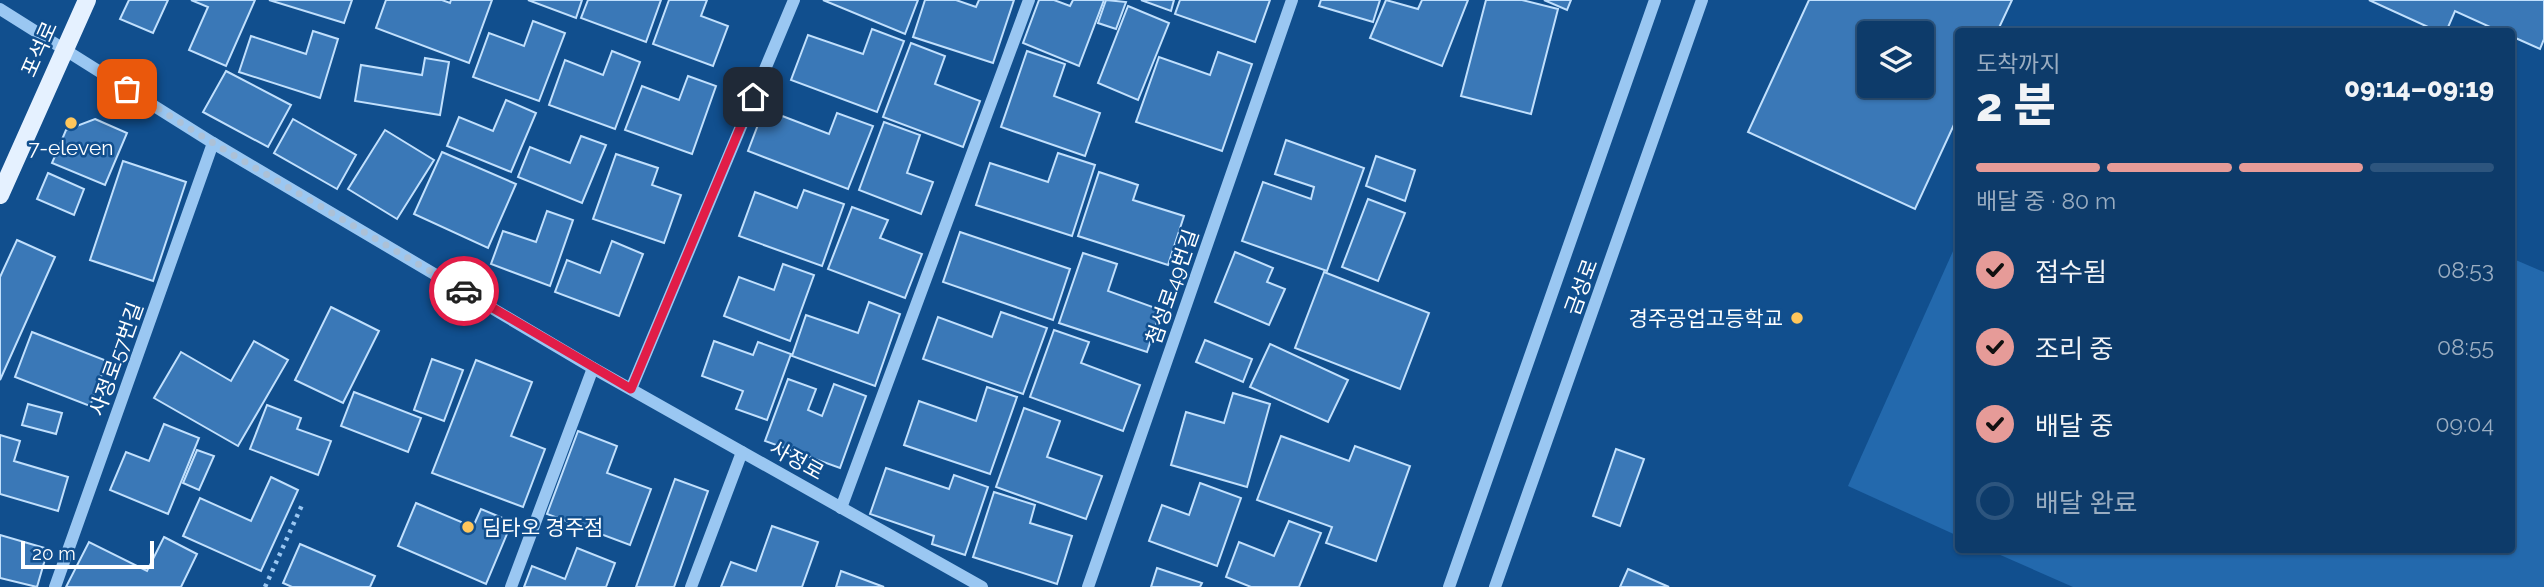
<!DOCTYPE html>
<html lang="ko">
<head>
<meta charset="utf-8">
<style>
  body { margin:0; font-family:Raleway,"Noto Sans KR",sans-serif; background:#1b4672; color:#f1f3f6; height:100vh; display:flex; flex-direction:column; font-size:26px; white-space:nowrap }
  * { box-sizing:border-box; margin:0 }
  p { font-size:23px; color:#9aadc1 }
  .icon { flex:none; width:38px; height:38px; fill:none; stroke:currentColor; stroke-width:2; stroke-linecap:round; stroke-linejoin:round }
  .map { position:relative; flex:1; overflow:hidden }
  .panel { position:absolute; left:1955px; top:28px; width:560px; height:525px; display:flex; flex-direction:column; background:#0d3b6a; border-radius:7px; box-shadow:0 2px 5px #0004,0 0 0 2px #2d557e }
  .panel>* { flex:none }
  .fabs { position:absolute; left:1857px; top:21px; display:grid; gap:14px }
  .fabs a { display:grid; place-items:center; width:77px; height:77px; border-radius:7px; background:#0d3b6a; box-shadow:0 2px 5px #0004,0 0 0 2px #2d557e; font-size:35px }
  .scale { position:absolute; left:21px; bottom:18px; width:133px; box-sizing:border-box; padding-left:7px; border:4px solid #fff; border-top:0; font-size:19px; line-height:24px; white-space:nowrap; color:#fff; -webkit-text-stroke:5px #114f8e; paint-order:stroke }
  .pin { position:absolute; display:grid; place-items:center; width:60px; height:60px; color:#fff; margin:-30px; border-radius:14px; box-shadow:0 4px 10px #0006 }
  .courier { position:absolute; display:grid; place-items:center; width:70px; height:70px; margin:-35px; border:5px solid #e11d48; border-radius:50%; background:#fff; color:#222; box-shadow:0 2px 9px #0007 }
  .summary em { font-style:normal; font-weight:800 }
  .summary div { display:flex; flex-direction:column-reverse }
  .summary { display:flex; align-items:center; justify-content:space-between; height:119px; padding:0 21px }
  h1 { font-size:46px; font-weight:800; line-height:52px }
  .bar { display:grid; grid-template-columns:repeat(4,1fr); gap:10px 7px; align-content:center; height:84px; padding:0 21px }
  .bar i { height:9px; border-radius:5px; background:#2d557e }
  .bar .selected { background:#e69b98 }
  .bar p { grid-column:span 4 }
  ol { padding:0 21px; list-style:none }
  li { display:flex; align-items:center; gap:21px; height:77px }
  li p { margin-inline-start:auto }
  li .icon { padding:7px; border-radius:50%; background:#e69b98; color:#111; stroke-width:4 }
  li:last-child { color:#9aadc1 }
  li i { width:38px; height:38px; border:4px solid #2d557e; border-radius:50% }
  .map>svg:first-child { display:block }
  .green { fill:#2369ad }
  .building { fill:#3a78b7; stroke:#c1e0fd; stroke-width:2; fill-rule:evenodd }
  .lines { fill:none; stroke-linecap:round; stroke-linejoin:round }
  .path { stroke:#9ac7f2; stroke-width:4.5; stroke-dasharray:3.5 5; stroke-linecap:butt }
  .minor { stroke:#9ac7f2; stroke-width:12 }
  .major { stroke:#e5f1ff; stroke-width:18 }
  .done { stroke:#acc1d7; stroke-width:7; stroke-dasharray:0 12.6 }
  .route { stroke:#e11d48; stroke-width:9 }
  .poi-dot { fill:#ffc65b; stroke:#114f8e; stroke-width:2.5 }
  .labels { text-anchor:middle; dominant-baseline:central; stroke-width:5; stroke-linejoin:round; paint-order:stroke }
  .street-label { font-size:21px; fill:#fff; stroke:#114f8e }
  .poi-label { font-size:21px; fill:#fff; stroke:#114f8e }
</style>
</head>
<body>
<div class="map">
<svg width="2544" height="587" viewBox="0 0 2544 587">
  <rect width="100%" height="100%" fill="#114f8e"/>
  <g class="green">
    <polygon points="1958,240 1958,536 1848,486"/>
    <polygon points="2511,258 2544,272 2544,587 2073,587 1989,550 2511,550"/>
  </g>
  <g class="building">
    <polygon points="129,0 168,0 153,33 120,19"/>
    <polygon points="191,0 255,0 226,66 189,50 208,7"/>
    <polygon points="269,0 352,0 344,23"/>
    <polygon points="386,0 442,0 450,3 451,0 492,0 469,63 376,28"/>
    <polygon points="528,0 582,0 576,18"/>
    <polygon points="588,0 661,0 646,42 581,18"/>
    <polygon points="669,0 707,0 701,16 728,26 713,66 653,44"/>
    <polygon points="823,0 918,0 905,34"/>
    <polygon points="925,0 956,0 976,7 979,0 1014,0 993,63 913,37"/>
    <polygon points="1039,0 1054,0 1070,6 1073,0 1104,0 1079,66 1023,43"/>
    <polygon points="1106,0 1126,2 1116,29 1098,23"/>
    <polygon points="1141,0 1174,0 1171,11"/>
    <polygon points="1180,0 1270,0 1255,42 1175,14"/>
    <polygon points="1321,0 1380,0 1373,22 1319,6"/>
    <polygon points="1386,0 1418,9 1422,0 1468,0 1442,66 1370,38"/>
    <polygon points="1486,0 1522,0 1558,9 1531,114 1461,96"/>
    <polygon points="1544,0 1571,0 1567,10"/>
    <path d="M1809 0H2012L1997 32H1958V116L1915 209 1748 132ZM1869 33H1922V86H1869Z"/>
    <polygon points="2369,0 2544,0 2544,39 2540,49 2511,36 2511,32 2501,32 2455,11 2446,32 2439,32"/>
    <polygon points="1128,6 1169,23 1138,100 1098,83"/>
    <polygon points="533,21 565,33 539,101 473,77 489,33 524,46"/>
    <polygon points="872,29 904,41 877,112 791,80 808,35 863,54"/>
    <polygon points="313,31 338,39 320,98 239,72 251,36 306,54"/>
    <polygon points="911,43 945,56 935,84 980,101 963,147 883,117"/>
    <polygon points="612,51 640,62 615,129 549,105 565,60 603,75"/>
    <polygon points="1027,51 1065,64 1054,96 1100,113 1085,156 1001,127"/>
    <polygon points="1218,52 1252,64 1222,151 1136,122 1159,57 1210,75"/>
    <polygon points="425,58 449,62 440,115 355,101 361,65 422,75"/>
    <polygon points="226,71 291,105 268,147 203,112"/>
    <polygon points="688,76 716,86 692,154 625,130 642,86 679,100"/>
    <polygon points="506,100 536,113 511,172 447,146 459,117 493,131"/>
    <polygon points="764,109 829,134 837,113 873,126 848,189 748,151"/>
    <polygon points="95,119 127,133 105,185 52,163 66,130"/>
    <polygon points="293,119 356,155 337,189 274,153"/>
    <polygon points="884,122 920,135 907,173 933,182 921,214 859,190"/>
    <polygon points="385,130 434,160 397,219 348,189"/>
    <polygon points="581,136 606,145 582,203 518,177 530,147 570,163"/>
    <polygon points="1286,140 1364,168 1327,271 1242,241 1263,182 1311,199 1314,187 1275,174"/>
    <polygon points="442,152 516,184 488,248 414,214"/>
    <polygon points="1058,153 1095,165 1072,236 976,205 990,163 1048,182"/>
    <polygon points="616,154 658,168 652,185 681,195 664,243 593,219"/>
    <polygon points="1376,156 1415,170 1405,201 1366,186"/>
    <polygon points="123,161 186,182 153,281 90,260"/>
    <polygon points="1099,172 1138,185 1133,200 1184,216 1168,265 1078,236"/>
    <polygon points="48,173 84,189 74,215 37,199"/>
    <polygon points="804,190 844,204 822,266 739,236 755,192 797,208"/>
    <polygon points="1368,199 1405,213 1378,281 1342,267"/>
    <polygon points="852,207 888,220 880,238 922,254 905,298 828,269"/>
    <polygon points="547,211 573,220 550,286 491,264 503,231 536,242"/>
    <polygon points="960,232 1070,269 1053,320 943,282"/>
    <polygon points="17,240 55,257 0,380 0,277"/>
    <polygon points="612,241 643,254 619,316 555,292 567,260 600,273"/>
    <polygon points="1235,252 1273,268 1267,282 1285,289 1269,325 1215,302"/>
    <polygon points="1083,253 1117,264 1108,291 1161,310 1147,352 1059,323"/>
    <polygon points="783,264 814,275 790,341 724,316 739,277 774,290"/>
    <polygon points="1324,272 1429,313 1400,389 1295,348"/>
    <polygon points="869,302 900,314 875,386 792,356 806,315 858,333"/>
    <polygon points="331,307 379,331 343,403 295,380"/>
    <polygon points="1001,312 1047,328 1023,394 923,359 938,317 992,337"/>
    <polygon points="1054,330 1089,342 1081,363 1140,385 1123,431 1030,397"/>
    <polygon points="32,332 107,361 90,406 15,377"/>
    <polygon points="1205,340 1252,359 1243,382 1196,362"/>
    <polygon points="254,341 288,360 238,446 154,398 181,352 231,381"/>
    <polygon points="714,341 753,355 758,342 791,354 767,420 736,409 743,391 702,376"/>
    <polygon points="1270,344 1348,380 1328,422 1250,387"/>
    <polygon points="432,359 463,370 444,421 414,410"/>
    <polygon points="476,360 532,382 511,436 545,449 523,507 432,473"/>
    <polygon points="788,379 816,389 808,410 822,416 834,384 866,396 840,468 765,441"/>
    <polygon points="987,387 1017,397 990,474 904,445 919,401 976,421"/>
    <polygon points="354,392 421,418 408,452 341,426"/>
    <polygon points="1233,393 1270,404 1247,487 1171,465 1186,412 1224,423"/>
    <polygon points="28,404 62,413 56,434 22,425"/>
    <polygon points="267,405 301,418 297,429 331,441 318,475 250,449"/>
    <polygon points="1024,408 1060,421 1047,457 1102,476 1086,519 996,487"/>
    <polygon points="164,424 199,438 168,514 110,490 126,452 149,461"/>
    <polygon points="578,431 617,446 607,473 651,489 630,545 547,514"/>
    <polygon points="0,435 20,441 14,461 68,477 58,511 0,494"/>
    <polygon points="1281,436 1349,461 1355,446 1410,466 1376,561 1326,543 1332,527 1257,500"/>
    <polygon points="1616,449 1644,459 1620,526 1593,516"/>
    <polygon points="197,450 214,456 199,490 183,483"/>
    <polygon points="886,468 949,489 954,475 988,487 965,555 932,544 934,536 870,514"/>
    <polygon points="271,477 298,490 261,571 183,536 200,498 251,521"/>
    <polygon points="675,479 708,491 674,587 636,587"/>
    <polygon points="1200,483 1241,498 1217,566 1149,541 1162,505 1189,515"/>
    <polygon points="994,492 1035,505 1030,523 1072,536 1057,584 973,557"/>
    <polygon points="416,503 473,527 481,509 512,522 486,584 398,546"/>
    <polygon points="1289,521 1321,533 1299,587 1251,587 1226,577 1239,542 1274,556"/>
    <polygon points="772,526 818,542 802,587 721,587 731,562 756,571"/>
    <polygon points="0,535 48,549 37,587 0,578"/>
    <polygon points="164,537 197,554 181,587 66,587 89,542 147,571"/>
    <polygon points="300,544 375,576 370,587 292,587 283,583"/>
    <polygon points="577,548 615,563 606,587 524,587 532,566 565,579"/>
    <polygon points="1157,568 1202,583 1200,587 1151,587"/>
    <polygon points="1628,569 1669,587 1620,587"/>
    <polygon points="841,571 884,587 836,587"/>
  </g>
  <g class="lines">
    <polyline class="path" points="265,587 302,505"/>
    <g class="minor">
      <polyline points="0,9 213,143 593,368 982,587"/>
      <polyline points="631,389 794,0"/>
      <polyline points="841,508 1029,0"/>
      <polyline points="55,587 213,143"/>
      <polyline points="511,587 593,368"/>
      <polyline points="691,587 742,452"/>
      <polyline points="1088,587 1292,0"/>
      <polyline points="1449,587 1655,0"/>
      <polyline points="1495,587 1702,0"/>
    </g>
    <polyline class="major" points="0,195 87,0"/>
  </g>
  <g class="lines">
    <polyline class="done" points="127,89 213,143 464,291"/>
    <polyline class="route" points="464,291 631,389 753,97"/>
  </g>
  <g class="poi-dot">
    <circle cx="71" cy="123" r="7"/>
    <circle cx="1797" cy="318" r="7"/>
    <circle cx="468" cy="527" r="7"/>
  </g>
  <g class="labels">
    <g class="street-label">
      <text transform="translate(39 49) rotate(-66)">포석로</text>
      <text transform="translate(1172 287) rotate(-71)">첨성로49번길</text>
      <text transform="translate(1581 287) rotate(-70)">금성로</text>
      <text transform="translate(116 359) rotate(-70)">사정로57번길</text>
      <text transform="translate(797 460) rotate(29)">사정로</text>
    </g>
    <g class="poi-label">
      <text x="71" y="147">7-eleven</text>
      <text x="1783" y="318" text-anchor="end">경주공업고등학교</text>
      <text x="482" y="527" text-anchor="start">딤타오 경주점</text>
    </g>
  </g>
</svg>
<div class="fabs">
<a><svg class="icon" aria-label="layers" viewBox="0 0 24 24"><path d="M12 4l9 5-9 5-9-5zM3 14l9 5 9-5"/></svg></a>
</div>
<div class="scale">20 m</div>
<div class="pin" style="left:127px;top:89px;background:#ea580c"><svg class="icon" aria-label="bag" viewBox="0 0 24 24"><path d="M5 8h14l-1 12H6zM9 8a3 3 0 0 1 6 0"/></svg></div>
<div class="pin" style="left:753px;top:97px;background:#1f2937"><svg class="icon" aria-label="home" viewBox="0 0 24 24"><path d="M3 11l9-7 9 7M6 9v11h12V9"/></svg></div>
<div class="courier" style="left:464px;top:291px"><svg class="icon" aria-label="car" viewBox="0 0 24 24"><path d="M5 17H2v-5l4-1 3-4h7l3 4 3 1v5h-3M9 17h6M6 11h13"/><circle cx="7" cy="17" r="2"/><circle cx="17" cy="17" r="2"/></svg></div>
<section class="panel">
<div class="summary"><div><h1>2 분</h1><p>도착까지</p></div><em>09:14–09:19</em></div>
<div class="bar"><i class="selected"></i><i class="selected"></i><i class="selected"></i><i></i><p>배달 중 · 80 m</p></div>
<ol>
<li><svg class="icon" aria-label="check" viewBox="0 0 24 24"><path d="M5 12l5 5 9-10"/></svg>접수됨<p>08:53</p></li>
<li><svg class="icon" aria-label="check" viewBox="0 0 24 24"><path d="M5 12l5 5 9-10"/></svg>조리 중<p>08:55</p></li>
<li><svg class="icon" aria-label="check" viewBox="0 0 24 24"><path d="M5 12l5 5 9-10"/></svg>배달 중<p>09:04</p></li>
<li><i></i>배달 완료</li>
</ol>
</section>
</div>
</body>
</html>
